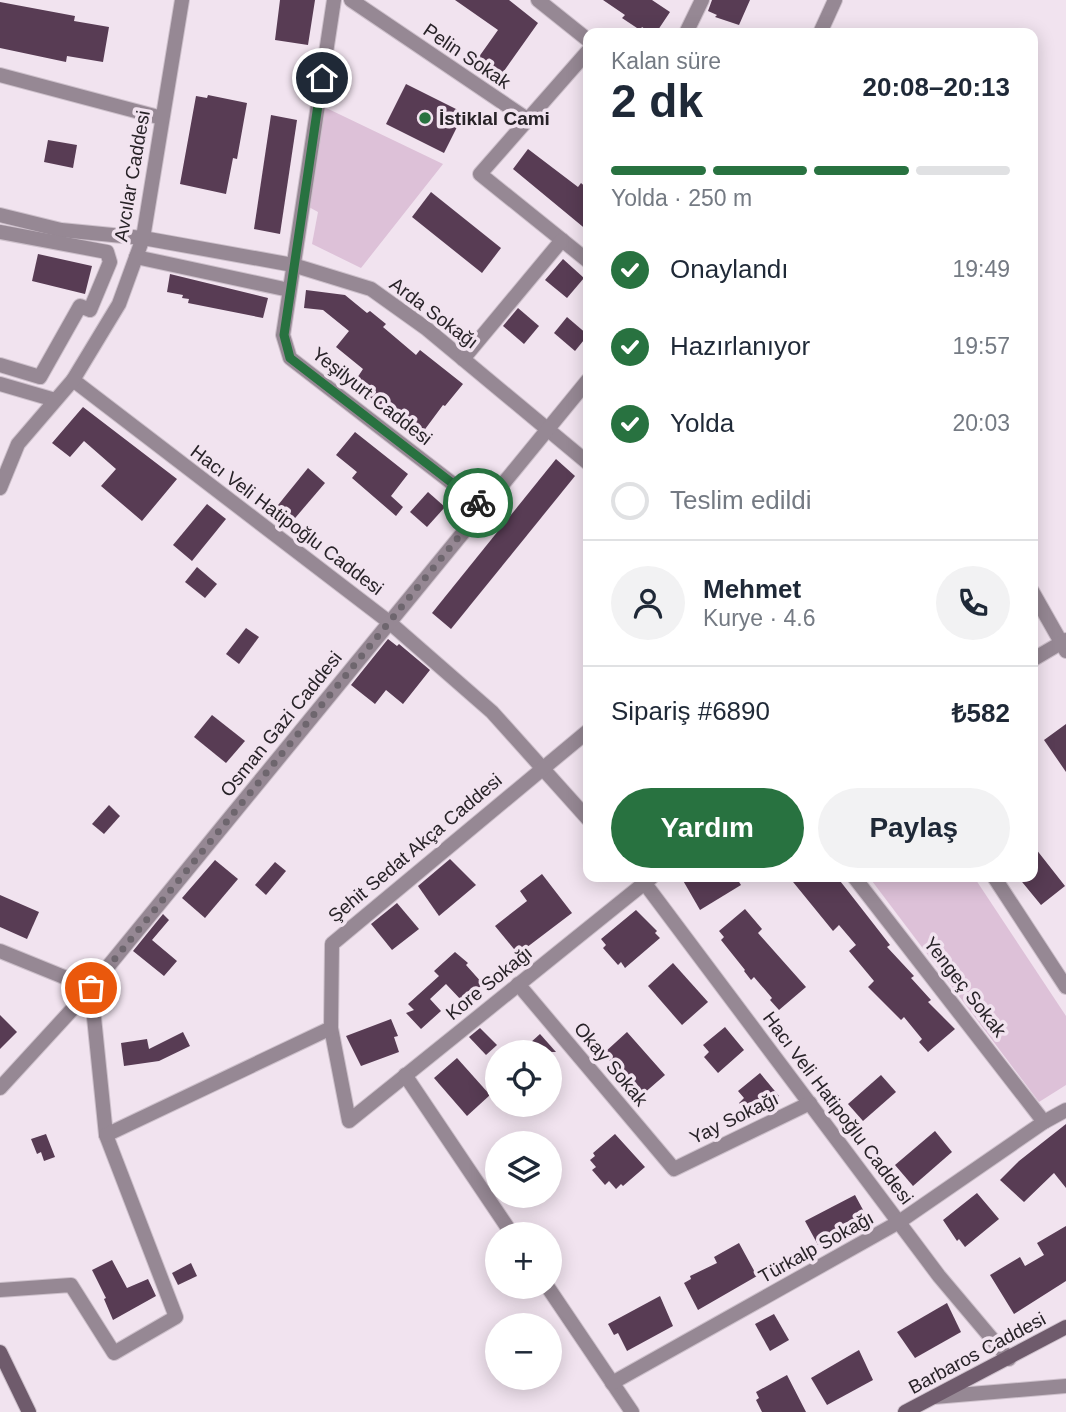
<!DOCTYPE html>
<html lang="tr">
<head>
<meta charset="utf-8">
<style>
  body { margin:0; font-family:Arial,sans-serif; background:#f2f2f3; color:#1f2937; height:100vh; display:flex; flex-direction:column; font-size:26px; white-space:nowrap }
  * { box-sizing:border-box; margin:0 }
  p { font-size:23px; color:#747a83 }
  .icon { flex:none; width:38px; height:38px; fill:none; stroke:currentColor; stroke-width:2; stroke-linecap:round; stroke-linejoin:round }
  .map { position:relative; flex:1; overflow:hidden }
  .details { position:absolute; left:583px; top:28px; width:455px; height:854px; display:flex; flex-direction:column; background:#fff; border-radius:14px; box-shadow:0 4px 18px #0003 }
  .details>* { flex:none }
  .buttons { position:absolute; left:485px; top:1040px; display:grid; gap:14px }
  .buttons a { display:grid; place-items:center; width:77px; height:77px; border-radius:50%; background:#fff; box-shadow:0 4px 18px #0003; font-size:35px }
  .pin { position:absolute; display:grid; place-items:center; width:60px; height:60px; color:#fff; margin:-30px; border:4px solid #fff; border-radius:50%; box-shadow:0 2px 7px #0007 }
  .courier { position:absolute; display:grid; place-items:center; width:70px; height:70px; margin:-35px; border:5px solid #287240; border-radius:50%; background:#fff; color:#222; box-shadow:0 2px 9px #0007 }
  .summary em { font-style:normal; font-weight:600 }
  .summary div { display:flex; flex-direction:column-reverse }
  .summary { display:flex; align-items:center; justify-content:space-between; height:119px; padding:0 28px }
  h1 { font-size:46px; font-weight:600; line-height:52px }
  .bar { display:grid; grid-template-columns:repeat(4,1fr); gap:10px 7px; align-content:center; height:84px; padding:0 28px }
  .bar i { height:9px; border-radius:5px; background:#e0e1e3 }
  .bar .selected { background:#287240 }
  .bar p { grid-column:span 4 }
  .line { display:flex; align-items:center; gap:18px; padding:0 28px; border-top:2px solid #e0e1e3 }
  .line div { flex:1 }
  .round { display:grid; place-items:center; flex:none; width:74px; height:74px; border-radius:37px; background:#f2f2f3 }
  ol { padding:0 28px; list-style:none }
  li { display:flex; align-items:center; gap:21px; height:77px }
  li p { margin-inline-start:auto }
  li .icon { padding:7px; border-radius:50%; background:#287240; color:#fff; stroke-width:4 }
  li:last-child { color:#747a83 }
  li i { width:38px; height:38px; border:4px solid #e0e1e3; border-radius:50% }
  .button { display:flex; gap:14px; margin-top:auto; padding:14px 28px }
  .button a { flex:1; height:80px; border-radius:42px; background:#287240; color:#fff; font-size:28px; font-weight:600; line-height:80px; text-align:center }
  .button a+a { background:#f2f2f3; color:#1f2937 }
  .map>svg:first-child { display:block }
  .green { fill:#ddc1d8 }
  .building { fill:#583c54 }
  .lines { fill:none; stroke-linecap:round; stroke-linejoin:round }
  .street-casing { stroke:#cdc0cb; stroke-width:16 }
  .secondary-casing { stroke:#cdc0cb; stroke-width:16 }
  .street { stroke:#968894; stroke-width:14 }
  .secondary { stroke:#6f5b6c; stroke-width:14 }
  .done { stroke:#6e666e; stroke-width:7; stroke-dasharray:0 12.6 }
  .route { stroke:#287240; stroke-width:9 }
  .poi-dot { fill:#287240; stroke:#f1e3ef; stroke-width:2.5 }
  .labels { text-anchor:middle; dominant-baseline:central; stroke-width:7; stroke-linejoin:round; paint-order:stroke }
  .street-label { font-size:19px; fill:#282328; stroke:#f1e3ef }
  .poi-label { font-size:19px; font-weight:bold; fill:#282328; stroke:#f1e3ef; text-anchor:start }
</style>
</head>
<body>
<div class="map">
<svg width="1066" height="1412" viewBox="0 0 1066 1412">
  <rect width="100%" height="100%" fill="#f1e3ef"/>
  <g class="green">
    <polygon points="318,104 443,164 361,268 312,244 318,212 307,206"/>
    <polygon points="869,877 974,877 1066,1016 1066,1085 1039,1102"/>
  </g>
  <g class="building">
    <polygon points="280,0 315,0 308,45 275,40"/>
    <polygon points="455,0 509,0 538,23 499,78 476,61 498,30"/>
    <polygon points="603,0 652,0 670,12 656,33 651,33 642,27 640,30 622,18 625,15"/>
    <polygon points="712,0 750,0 739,25 715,17 717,15 708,11"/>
    <polygon points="0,2 75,16 74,21 109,27 103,62 67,56 66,62 0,48"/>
    <polygon points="406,84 464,113 444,153 386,124"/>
    <polygon points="208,95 247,103 237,159 233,158 226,194 180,184 196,96 207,98"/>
    <polygon points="271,115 297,120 280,234 254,229"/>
    <polygon points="48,140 77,145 73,168 44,162"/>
    <polygon points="528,149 578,187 581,183 588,189 588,231 513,169"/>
    <polygon points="431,192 501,248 482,273 412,217"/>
    <polygon points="38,254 92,266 85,294 32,281"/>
    <polygon points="563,259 584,278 567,298 545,280"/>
    <polygon points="170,274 268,298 263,318 188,303 189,299 182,298 183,295 167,292"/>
    <polygon points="306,290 345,295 367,313 370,311 386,324 383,327 416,355 420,350 463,384 445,406 443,405 420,436 353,384 363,369 336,347 349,331 323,310 304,308"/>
    <polygon points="518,308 539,326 524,344 503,326"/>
    <polygon points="567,317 588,335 575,351 554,333"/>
    <polygon points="83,407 177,479 142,521 101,486 116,469 84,441 70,457 52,443"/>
    <polygon points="355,432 408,474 391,496 403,507 396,516 352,478 357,472 336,455"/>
    <polygon points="556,459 575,476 451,629 432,613"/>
    <polygon points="308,468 325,483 290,524 274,510"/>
    <polygon points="428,492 445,507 427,527 410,512"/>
    <polygon points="207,504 226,519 192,561 173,545"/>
    <polygon points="197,567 217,584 205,598 185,582"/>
    <polygon points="246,628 259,637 239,664 226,654"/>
    <polygon points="388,639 397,646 399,644 430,670 403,704 386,690 375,704 351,685"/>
    <polygon points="212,715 245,741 226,763 194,737"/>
    <polygon points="1066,724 1066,772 1044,740"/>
    <polygon points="109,805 120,816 104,834 92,824"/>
    <polygon points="1032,844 1065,886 1041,905 1018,877 1032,877"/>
    <polygon points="450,859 476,885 439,916 418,886"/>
    <polygon points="215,860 238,879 205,918 182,898"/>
    <polygon points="275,862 286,871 266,895 255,885"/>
    <polygon points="542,874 572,913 518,954 495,926 527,901 520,891"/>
    <polygon points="681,877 736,877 741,885 700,910"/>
    <polygon points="789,877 837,877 890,945 887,947 914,976 911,978 931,1000 928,1002 955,1029 928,1052 919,1042 922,1039 904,1017 901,1020 868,987 874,981 849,951 856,945 839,925 833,931"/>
    <polygon points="0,895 39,912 27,939 0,927"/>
    <polygon points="397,903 419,929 392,950 371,924"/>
    <polygon points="745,909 762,929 758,933 806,987 779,1010 770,1000 772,998 754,977 751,980 744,971 745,970 721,940 724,937 719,931"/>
    <polygon points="636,910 657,931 655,933 660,938 625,968 621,962 618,965 603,948 606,945 601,939"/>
    <polygon points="163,914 169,920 152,940 177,961 164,976 133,951"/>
    <polygon points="455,952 468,963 466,965 483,984 463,1002 446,984 430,999 441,1011 421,1029 406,1013 414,1010 408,1004 439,976 434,971"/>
    <polygon points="673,963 708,1002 682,1025 648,986"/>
    <polygon points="0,1015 17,1032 0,1049"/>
    <polygon points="391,1019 398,1036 394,1037 399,1052 361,1066 346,1036"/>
    <polygon points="725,1027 744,1050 718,1073 704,1057 709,1052 703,1045"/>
    <polygon points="480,1028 497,1045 486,1055 469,1037"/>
    <polygon points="183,1032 190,1046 159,1061 124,1066 121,1043 147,1039 149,1049"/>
    <polygon points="627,1032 665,1075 642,1095 630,1082 628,1084 604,1053"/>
    <polygon points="540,1034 556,1052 520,1052"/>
    <polygon points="457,1058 490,1095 467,1116 434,1078"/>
    <polygon points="760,1073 779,1096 753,1119 739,1103 744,1098 738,1091"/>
    <polygon points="881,1075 896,1092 863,1121 848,1104"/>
    <polygon points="1066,1124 1066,1188 1054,1173 1024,1202 1000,1180 1019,1161"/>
    <polygon points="935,1131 952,1152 913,1186 895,1165"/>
    <polygon points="46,1134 55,1157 44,1161 41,1152 37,1154 31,1139"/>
    <polygon points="615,1134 645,1167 623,1186 621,1184 616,1189 609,1181 605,1185 592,1170 596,1167 590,1160 595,1156 593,1153"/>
    <polygon points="977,1193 999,1219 965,1247 959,1239 957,1241 943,1220"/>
    <polygon points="855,1195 868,1219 836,1239 835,1236 818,1245 805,1221"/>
    <polygon points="1066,1226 1066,1281 1014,1314 990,1275 1020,1257 1025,1266 1044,1255 1037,1243"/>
    <polygon points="739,1243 757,1276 698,1310 684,1283 691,1279 690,1276 717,1263 714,1257"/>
    <polygon points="112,1260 127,1288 148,1279 156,1296 113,1320 104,1299 106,1298 92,1270"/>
    <polygon points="191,1263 197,1276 178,1285 172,1273"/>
    <polygon points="660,1296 673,1326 627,1351 618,1333 614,1335 608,1324"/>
    <polygon points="947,1303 961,1332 915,1358 897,1332"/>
    <polygon points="774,1314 789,1340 770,1351 755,1324"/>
    <polygon points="859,1350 873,1380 827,1405 811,1378"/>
    <polygon points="787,1375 806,1412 762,1412 756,1400 759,1398 756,1392"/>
  </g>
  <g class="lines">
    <defs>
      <g id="street">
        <polyline points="334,0 283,335 290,358 483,507"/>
        <polyline points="351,0 527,119"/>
        <polyline points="538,0 588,40"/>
        <polyline points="686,33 702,0"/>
        <polyline points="820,33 835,0"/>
        <polyline points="588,51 480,174 588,261"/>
        <polyline points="0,75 162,118"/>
        <polyline points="0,215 61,230 143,238 293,265 371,289 427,329 588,463"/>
        <polyline points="0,232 107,252 110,262 90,310 80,306 40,377 0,365"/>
        <polyline points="136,257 289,290"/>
        <polyline points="463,359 562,240"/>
        <polyline points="73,380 389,622 492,712 588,819"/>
        <polyline points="0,384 55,400"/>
        <polyline points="0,488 18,444 73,380 119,304 143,238 182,0"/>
        <polyline points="1032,591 1066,651"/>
        <polyline points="1032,660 1066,640"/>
        <polyline points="640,877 939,1276 1009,1359"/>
        <polyline points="854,877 1044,1122"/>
        <polyline points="994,877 1066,987"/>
        <polyline points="0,951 91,988 106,1135 176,1317 114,1353 71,1285 0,1290"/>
        <polyline points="518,984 674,1169 810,1103"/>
        <polyline points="331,1028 349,1121 652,877"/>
        <polyline points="405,1075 512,1234"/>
        <polyline points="0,1088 79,1002 588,380"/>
        <polyline points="106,1135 331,1028 332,944 588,731"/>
        <polyline points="547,1286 632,1412"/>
        <polyline points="612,1383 899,1222 1044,1122 1066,1110"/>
        <polyline points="934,1397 1066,1386"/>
      </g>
      <g id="secondary">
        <polyline points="0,1352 29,1412"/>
        <polyline points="905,1412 1066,1327"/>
      </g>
    </defs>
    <use href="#street" class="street-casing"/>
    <use href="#secondary" class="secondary-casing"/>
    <use href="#street" class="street"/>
    <use href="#secondary" class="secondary"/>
  </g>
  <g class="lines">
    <polyline class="done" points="91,988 483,507 478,503"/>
    <polyline class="route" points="322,78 284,335 290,358 478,503"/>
  </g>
  <circle class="poi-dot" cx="425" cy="118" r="7"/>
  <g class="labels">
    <g class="street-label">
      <text transform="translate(467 56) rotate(34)">Pelin Sokak</text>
      <text transform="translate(132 176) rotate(-80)">Avcılar Caddesi</text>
      <text transform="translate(434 313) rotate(37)">Arda Sokağı</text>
      <text transform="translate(372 396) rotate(38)">Yeşilyurt Caddesi</text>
      <text transform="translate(287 520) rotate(37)">Hacı Veli Hatipoğlu Caddesi</text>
      <text transform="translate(281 724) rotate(-51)">Osman Gazi Caddesi</text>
      <text transform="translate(415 848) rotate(-40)">Şehit Sedat Akça Caddesi</text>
      <text transform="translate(489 983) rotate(-39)">Kore Sokağı</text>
      <text transform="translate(965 987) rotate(52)">Yengeç Sokak</text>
      <text transform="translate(611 1064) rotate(50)">Okay Sokak</text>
      <text transform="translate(838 1108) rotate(53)">Hacı Veli Hatipoğlu Caddesi</text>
      <text transform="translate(734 1118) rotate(-26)">Yay Sokağı</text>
      <text transform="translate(816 1247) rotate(-29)">Türkalp Sokağı</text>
      <text transform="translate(977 1353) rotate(-28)">Barbaros Caddesi</text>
    </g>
    <g class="poi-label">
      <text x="439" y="118">İstiklal Cami</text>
    </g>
  </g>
</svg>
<div class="buttons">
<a><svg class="icon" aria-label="locate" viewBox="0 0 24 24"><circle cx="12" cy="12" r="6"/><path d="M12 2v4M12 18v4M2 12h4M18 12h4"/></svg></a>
<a><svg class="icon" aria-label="layers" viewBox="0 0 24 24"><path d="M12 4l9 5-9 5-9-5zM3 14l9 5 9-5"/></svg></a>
<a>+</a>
<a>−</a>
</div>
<div class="pin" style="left:91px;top:988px;background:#ea580c"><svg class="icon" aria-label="bag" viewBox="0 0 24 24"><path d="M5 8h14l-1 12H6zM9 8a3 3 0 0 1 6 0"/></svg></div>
<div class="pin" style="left:322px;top:78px;background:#1f2937"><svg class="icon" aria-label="home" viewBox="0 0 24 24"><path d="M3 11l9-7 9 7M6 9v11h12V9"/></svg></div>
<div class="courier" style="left:478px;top:503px"><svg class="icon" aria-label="bike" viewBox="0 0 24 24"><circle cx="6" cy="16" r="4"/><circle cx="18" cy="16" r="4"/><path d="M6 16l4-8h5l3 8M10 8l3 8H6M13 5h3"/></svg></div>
<section class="details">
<div class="summary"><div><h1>2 dk</h1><p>Kalan süre</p></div><em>20:08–20:13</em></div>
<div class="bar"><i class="selected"></i><i class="selected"></i><i class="selected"></i><i></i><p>Yolda · 250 m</p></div>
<ol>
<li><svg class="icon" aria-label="check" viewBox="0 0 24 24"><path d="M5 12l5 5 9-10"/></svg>Onaylandı<p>19:49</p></li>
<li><svg class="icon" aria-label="check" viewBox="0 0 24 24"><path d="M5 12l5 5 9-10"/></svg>Hazırlanıyor<p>19:57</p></li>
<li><svg class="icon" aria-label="check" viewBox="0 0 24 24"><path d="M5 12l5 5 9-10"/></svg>Yolda<p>20:03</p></li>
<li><i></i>Teslim edildi</li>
</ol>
<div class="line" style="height:126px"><a class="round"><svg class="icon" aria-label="person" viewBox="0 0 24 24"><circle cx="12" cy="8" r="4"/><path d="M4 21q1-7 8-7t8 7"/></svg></a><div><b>Mehmet</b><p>Kurye · 4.6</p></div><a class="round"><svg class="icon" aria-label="phone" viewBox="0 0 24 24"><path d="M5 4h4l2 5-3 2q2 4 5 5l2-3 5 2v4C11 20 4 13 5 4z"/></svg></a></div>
<div class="line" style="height:91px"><div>Sipariş #6890</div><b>₺582</b></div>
<div class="button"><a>Yardım</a><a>Paylaş</a></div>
</section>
</div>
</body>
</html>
